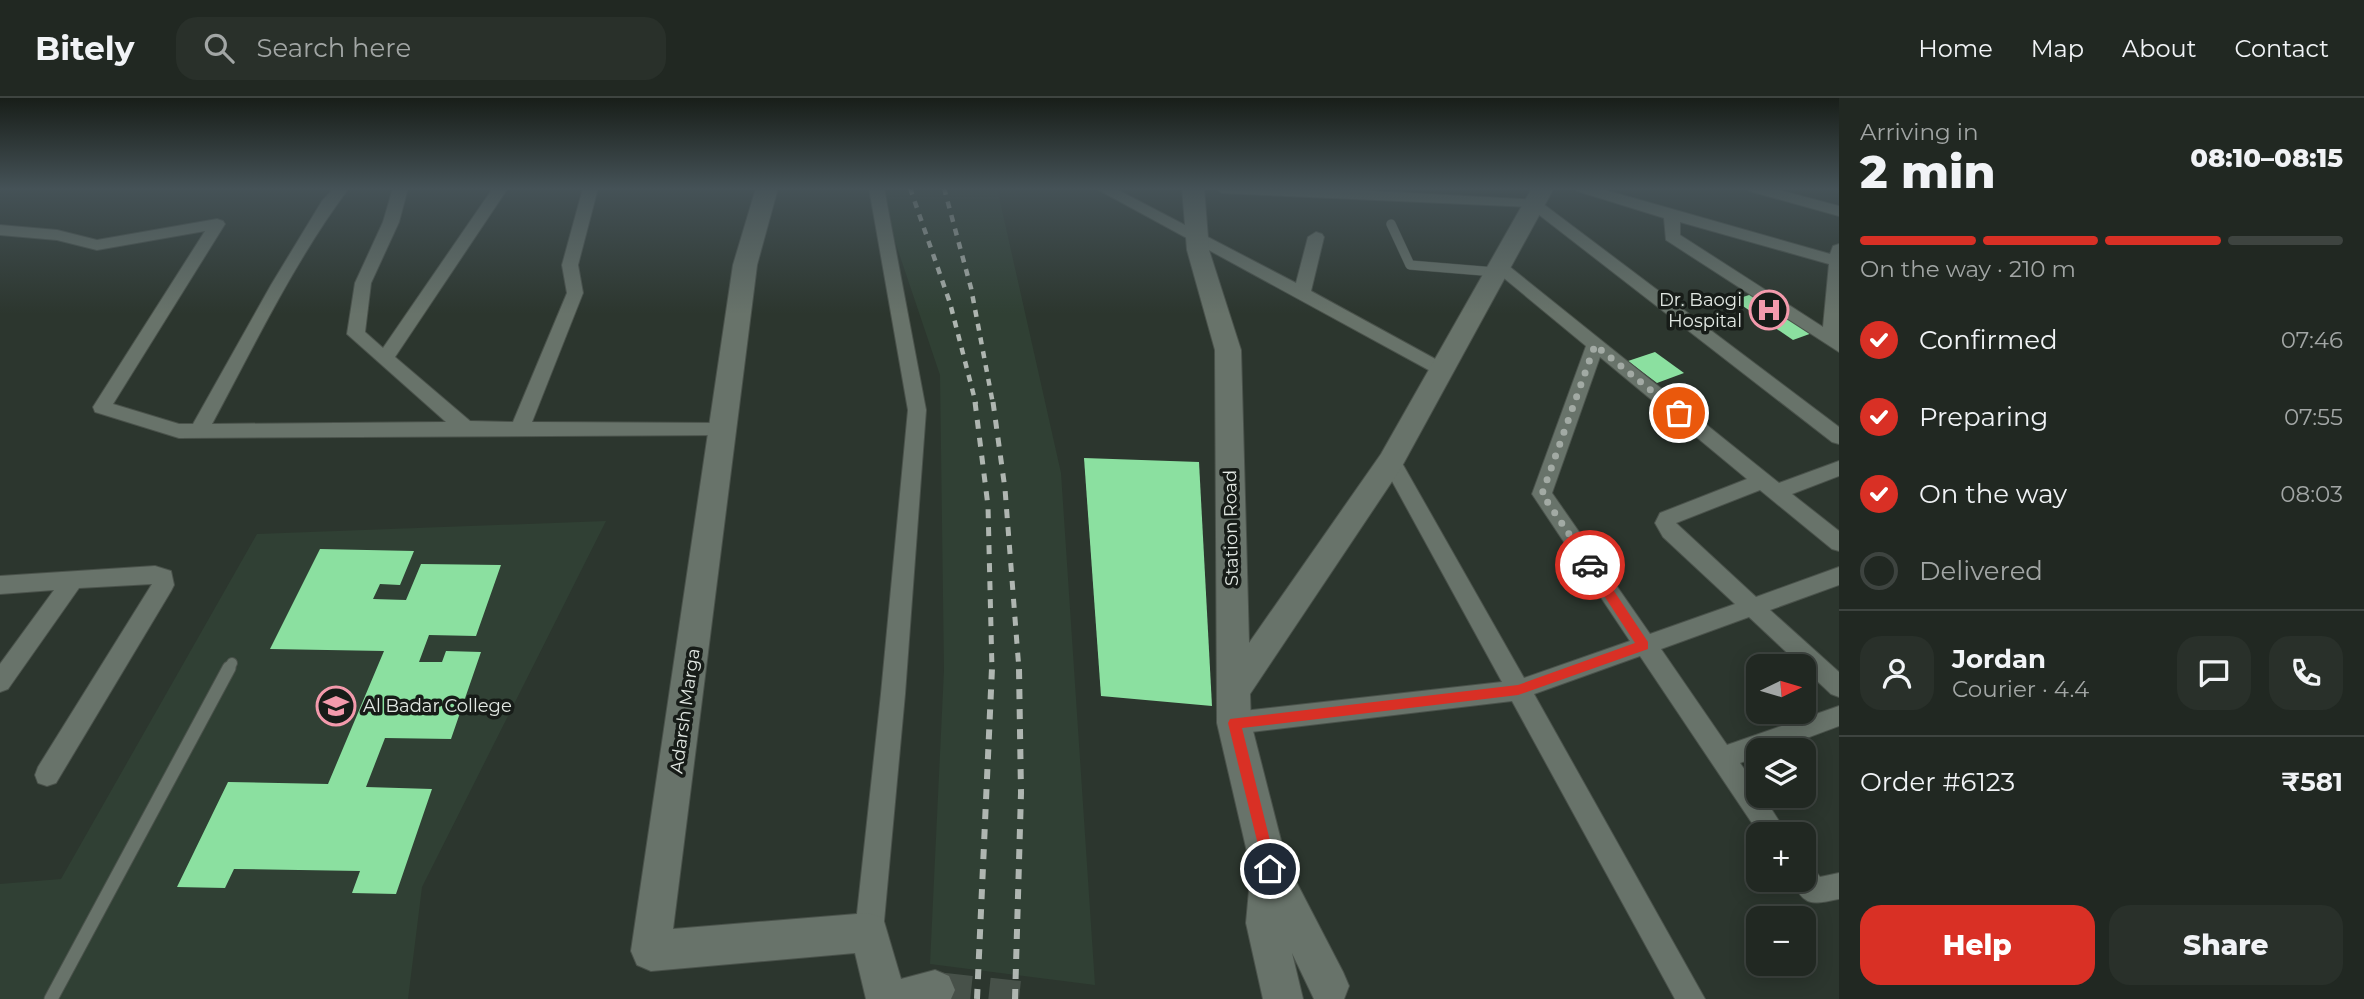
<!DOCTYPE html>
<html lang="en">
<head>
<meta charset="utf-8">
<style>
  body { margin:0; font-family:Montserrat,sans-serif; background:#29302a; color:#f1f3f6; height:100vh; display:flex; flex-direction:column; font-size:26px; white-space:nowrap }
  * { box-sizing:border-box; margin:0 }
  p { font-size:23px; color:#a2a6a5 }
  .icon { flex:none; width:38px; height:38px; fill:none; stroke:currentColor; stroke-width:2; stroke-linecap:round; stroke-linejoin:round }
  .map { position:relative; flex:1; overflow:hidden }
  .side { display:flex; flex-direction:column; background:#212822; width:525px }
  .side>* { flex:none }
  .needle { width:46px; rotate:85deg }
  .fabs { position:absolute; left:1746px; top:556px; display:grid; gap:14px }
  .fabs a { display:grid; place-items:center; width:70px; height:70px; border-radius:14px; background:#212822; box-shadow:0 4px 18px #0003,0 0 0 2px #3e4440; font-size:35px }
  .pin { position:absolute; display:grid; place-items:center; width:60px; height:60px; color:#fff; margin:-30px; border:4px solid #fff; border-radius:50%; box-shadow:0 2px 7px #0007 }
  .courier { position:absolute; display:grid; place-items:center; width:70px; height:70px; margin:-35px; border:5px solid #d93025; border-radius:50%; background:#fff; color:#222; box-shadow:0 2px 9px #0007 }
  .overview em { font-style:normal; font-weight:800 }
  .overview div { display:flex; flex-direction:column-reverse }
  .overview { display:flex; align-items:center; justify-content:space-between; height:119px; padding:0 21px }
  h1 { font-size:46px; font-weight:800; line-height:52px }
  .bar { display:grid; grid-template-columns:repeat(4,1fr); gap:10px 7px; align-content:center; height:84px; padding:0 21px }
  .bar i { height:9px; border-radius:5px; background:#3e4440 }
  .bar .active { background:#d93025 }
  .bar p { grid-column:span 4 }
  .line { display:flex; align-items:center; gap:18px; padding:0 21px; border-top:2px solid #3e4440 }
  .line div { flex:1 }
  .round { display:grid; place-items:center; flex:none; width:74px; height:74px; border-radius:21px; background:#29302a }
  ol { padding:0 21px; list-style:none }
  li { display:flex; align-items:center; gap:21px; height:77px }
  li p { margin-inline-start:auto }
  li .icon { padding:7px; border-radius:50%; background:#d93025; color:#fff; stroke-width:4 }
  li:last-child { color:#a2a6a5 }
  li i { width:38px; height:38px; border:4px solid #3e4440; border-radius:50% }
  .button { display:flex; gap:14px; margin-top:auto; padding:14px 21px }
  .button a { flex:1; height:80px; border-radius:21px; background:#d93025; color:#fff; font-size:28px; font-weight:800; line-height:80px; text-align:center }
  .button a+a { background:#29302a; color:#f1f3f6 }
  header { display:flex; align-items:center; gap:42px; box-sizing:border-box; height:98px; padding:0 35px; background:#212822; border-bottom:2px solid #3e4440 }
  header strong { font-size:33px }
  nav { display:flex; gap:38px; margin-inline-start:auto; font-size:24px }
  .search { width:490px; height:63px; background:#29302a; display:flex; align-items:center; gap:18px; box-sizing:border-box; padding:0 24px; border-radius:21px; color:#a2a6a5; font-size:26px }
  main { display:flex; flex:1; min-height:0 }
  .map>svg:first-child { display:block }
  .built { fill:#304034 }
  .building { fill:#8be0a0 }
  .lines { fill:none; stroke-linecap:round; stroke-linejoin:round }
  .secondary-tunnel { stroke:#475149; stroke-width:36; stroke-dasharray:36 18; stroke-linecap:butt }
  .service-far2-casing { stroke:#4a524b; stroke-width:10 }
  .service-far1-casing { stroke:#4a524b; stroke-width:12 }
  .service-casing { stroke:#4a524b; stroke-width:15 }
  .minor-casing { stroke:#4a524b; stroke-width:2 }
  .secondary-casing { stroke:#4a524b; stroke-width:2 }
  .service-far2 { stroke:#68736a; stroke-width:9 }
  .service-far1 { stroke:#68736a; stroke-width:10 }
  .service { stroke:#68736a; stroke-width:13 }
  .minor { fill:#68736a; fill-rule:evenodd }
  .secondary { fill:#68736a; fill-rule:evenodd }
  .rail-far2 { stroke:#afb6b1; stroke-width:4.5; stroke-dasharray:7 7; stroke-linecap:butt }
  .rail-far1 { stroke:#afb6b1; stroke-width:5; stroke-dasharray:9 9; stroke-linecap:butt }
  .rail { stroke:#afb6b1; stroke-width:6; stroke-dasharray:10 10; stroke-linecap:butt }
  .route { fill:#d93025 }
  .done { stroke:#a2aaa4; stroke-width:7; stroke-dasharray:0 12.6 }
  .labels { text-anchor:middle; dominant-baseline:central; stroke-width:7; stroke-linejoin:round; paint-order:stroke }
  .poi-label { font-size:18px; fill:#e2e8e3; stroke:#171c18; text-anchor:end }
  .street-label { font-size:18px; fill:#e2e8e3; stroke:#171c18 }
</style>
</head>
<body>
<header>
<strong>Bitely</strong>
<div class="search"><svg class="icon" aria-label="search" viewBox="0 0 24 24"><circle cx="10" cy="10" r="6"/><path d="M15 15l6 6"/></svg>Search here</div>
<nav><a>Home</a><a>Map</a><a>About</a><a>Contact</a></nav>
</header>
<main>
<div class="map">
<svg width="1839" height="901" viewBox="0 0 1839 901">
  <rect width="100%" height="100%" fill="#2c362e"/>
  <g class="built">
    <polygon points="877,90 997,90 1061,375 1095,887 930,866 944,572 940,277"/>
    <polygon points="606,423 422,789 408,901 0,901 0,786 61,781 257,436"/>
  </g>
  <g class="building">
    <polygon points="1755,195 1815,234 1793,242 1734,202"/>
    <polygon points="1655,254 1684,275 1657,285 1628,263"/>
    <polygon points="1084,360 1199,364 1212,608 1101,598"/>
    <polygon points="320,451 414,453 400,487 380,486 373,501 406,502 421,466 501,467 476,538 429,537 419,564 442,564 446,553 481,554 451,641 385,640 366,689 432,691 396,796 352,795 360,773 234,771 225,790 177,789 228,684 328,686 384,553 270,551"/>
  </g>
  <g class="lines">
    <polyline class="secondary-tunnel" points="935,892 1019,901"/>
    <defs>
      <polyline id="service-far2" points="1391,126 1410,167 1495,174"/>
      <polyline id="service-far1" points="228,572 232,565"/>
      <polyline id="service" points="51,901 229,570"/>
      <g id="minor">
        <path d="M334 90H349C295 162 255 246 212 326L446 324 347 236 355 185 383 124 393 90H408L399 124 371 185 365 234 383 250 493 90H508L395 259 470 323 513 324 567 195 562 167 583 90H598L578 167 583 195 532 324 724 325 731 327 734 332 731 337 179 340 95 314 93 309 205 133 97 152 57 142 0 137V127L57 132 97 142 217 121 223 123 225 126 113 306 179 326H193L271 187 322 103Z"/>
        <polygon points="869,90 884,90 926,312 905,596 883,834 879,844 869,848 859,844 855,834 881,596 908,312"/>
        <polygon points="1095,90 1114,90 1296,185 1308,139 1316,134 1322,136 1324,139 1311,193 1448,268 1451,272 1442,278 1436,276"/>
        <polygon points="1215,90 1318,90 1538,102 1839,329 1839,346 1832,344 1529,109 1222,95"/>
        <path d="M1575 90H1598L1830 156 1833 148 1839 146V254L1666 142 1664 120 1577 93ZM1680 124 1829 166 1823 229 1680 137Z"/>
        <polygon points="1747,90 1771,90 1839,108 1839,118 1749,93"/>
        <path d="M1499 163 1505 165 1779 385 1839 363V378L1792 396 1839 433V453L1832 451 1760 392 1676 425 1756 499 1839 469V487L1770 512 1839 574V599L1831 596 1749 519 1661 551 1727 647 1839 608V628L1772 653H1759V658L1740 665 1759 692V698H1763L1788 737H1760L1640 558 1534 596 1705 901H1675L1512 603 1234 636 1226 632 1222 625 1226 618 1234 614 1502 584 1381 363 1384 358H1398L1524 580 1630 543 1532 396 1586 248 1493 171 1491 168 1493 165ZM1600 259 1747 381 1660 415 1655 425 1663 439 1735 506 1650 536 1552 395Z"/>
        <polygon points="155,468 171,473 174,487 171,493 56,685 47,688 38,685 35,677 38,669 152,486 79,490 8,591 0,594 0,566 54,492 0,496 0,478"/>
        <path d="M1804 766 1813 770 1820 779 1839 775V801C1814 806 1804 810 1792 782H1804Z"/>
      </g>
      <g id="secondary">
        <polygon points="756,90 778,90 757,167 673,831 869,815 883,820 901,881 935,872 949,878 955,892 951,901 866,901 855,855 651,873 637,867 631,853 733,167"/>
        <polygon points="1182,90 1204,90 1209,152 1241,252 1249,545 1381,356 1532,90 1554,90 1401,370 1250,596 1251,625 1287,766 1343,874 1349,888 1344,901 1314,901 1292,855 1303,901 1263,901 1246,825 1251,771 1217,625 1215,252 1187,152"/>
      </g>
    </defs>
    <use href="#service-far2" class="service-far2-casing"/>
    <use href="#service-far1" class="service-far1-casing"/>
    <use href="#service" class="service-casing"/>
    <use href="#minor" class="minor-casing"/>
    <use href="#secondary" class="secondary-casing"/>
    <use href="#service-far2" class="service-far2"/>
    <use href="#service-far1" class="service-far1"/>
    <use href="#service" class="service"/>
    <use href="#minor" class="minor"/>
    <use href="#secondary" class="secondary"/>
    <g class="rail-far2">
      <polyline points="910,90 950,205 976,306"/>
      <polyline points="944,90 971,190 993,306"/>
    </g>
    <g class="rail-far1">
      <polyline points="975,304 988,408 992,572"/>
      <polyline points="993,304 1005,391 1019,572"/>
    </g>
    <g class="rail">
      <polyline points="977,901 992,570"/>
      <polyline points="1015,901 1021,695 1019,570"/>
    </g>
  </g>
  <linearGradient id="sky" x2="0" y2="1"><stop stop-color="#181e19"/><stop offset="0.42" stop-color="#455257"/><stop offset="1" stop-color="#455257" stop-opacity="0"/></linearGradient>
  <rect width="1839" height="216" fill="url(#sky)"/>
  <polygon class="route" points="1590,462 1594,463 1648,544 1648,551 1518,597 1242,630 1277,771 1270,777 1265,775 1228,625 1230,621 1518,587 1635,545 1586,470 1584,467"/>
  <g class="lines">
    <polyline class="done" points="1590,467 1542,396 1595,247 1679,315"/>
  </g>
  <defs>
    <symbol id="hospital-ring" viewBox="-11 -11 22 22"><circle r="9.5" fill="#171c18" stroke="#f39aac" stroke-width="1.5"/><path d="M-5-5h3v3.5h4V-5h3V5h-3V1.5h-4V5h-3Z" fill="#f39aac"/></symbol>
    <symbol id="university-ring" viewBox="-11 -11 22 22"><circle r="9.5" fill="#171c18" stroke="#f39aac" stroke-width="1.5"/><path d="M0-5L7-2L0 1L-7-2ZM-4 1L0 2.5L4 1V4Q0 6-4 4Z" fill="#f39aac"/></symbol>
  </defs>
  <g fill-rule="evenodd">
    <use href="#hospital-ring" x="1747" y="190" width="44" height="44"/>
    <use href="#university-ring" x="314" y="586" width="44" height="44"/>
  </g>
  <g class="labels">
    <g class="poi-label">
      <text x="1742" y="202">Dr. Baogi<tspan x="1742" dy="21">Hospital</tspan></text>
      <text x="363" y="608" text-anchor="start">Al Badar College</text>
    </g>
    <g class="street-label">
      <text transform="translate(1231 430) rotate(-91)">Station Road</text>
      <text transform="translate(685 613) rotate(-82)">Adarsh Marga</text>
    </g>
  </g>
</svg>
<div class="fabs">
<a><svg class="needle" viewBox="-14 -14 28 28"><path d="M0-13l5 13h-10z" fill="#e53935"/><path d="M0 13l5-13h-10z" fill="#a2a6a5"/></svg></a>
<a><svg class="icon" aria-label="layers" viewBox="0 0 24 24"><path d="M12 4l9 5-9 5-9-5zM3 14l9 5 9-5"/></svg></a>
<a>+</a>
<a>−</a>
</div>
<div class="pin" style="left:1679px;top:315px;background:#ea580c"><svg class="icon" aria-label="bag" viewBox="0 0 24 24"><path d="M5 8h14l-1 12H6zM9 8a3 3 0 0 1 6 0"/></svg></div>
<div class="pin" style="left:1270px;top:771px;background:#1f2937"><svg class="icon" aria-label="home" viewBox="0 0 24 24"><path d="M3 11l9-7 9 7M6 9v11h12V9"/></svg></div>
<div class="courier" style="left:1590px;top:467px"><svg class="icon" aria-label="car" viewBox="0 0 24 24"><path d="M5 17H2v-5l4-1 3-4h7l3 4 3 1v5h-3M9 17h6M6 11h13"/><circle cx="7" cy="17" r="2"/><circle cx="17" cy="17" r="2"/></svg></div>
</div>
<section class="side">
<div class="overview"><div><h1>2 min</h1><p>Arriving in</p></div><em>08:10–08:15</em></div>
<div class="bar"><i class="active"></i><i class="active"></i><i class="active"></i><i></i><p>On the way · 210 m</p></div>
<ol>
<li><svg class="icon" aria-label="check" viewBox="0 0 24 24"><path d="M5 12l5 5 9-10"/></svg>Confirmed<p>07:46</p></li>
<li><svg class="icon" aria-label="check" viewBox="0 0 24 24"><path d="M5 12l5 5 9-10"/></svg>Preparing<p>07:55</p></li>
<li><svg class="icon" aria-label="check" viewBox="0 0 24 24"><path d="M5 12l5 5 9-10"/></svg>On the way<p>08:03</p></li>
<li><i></i>Delivered</li>
</ol>
<div class="line" style="height:126px"><a class="round"><svg class="icon" aria-label="person" viewBox="0 0 24 24"><circle cx="12" cy="8" r="4"/><path d="M4 21q1-7 8-7t8 7"/></svg></a><div><b>Jordan</b><p>Courier · 4.4</p></div><a class="round"><svg class="icon" aria-label="chat" viewBox="0 0 24 24"><path d="M4 5h16v11H9l-5 4z"/></svg></a><a class="round"><svg class="icon" aria-label="phone" viewBox="0 0 24 24"><path d="M5 4h4l2 5-3 2q2 4 5 5l2-3 5 2v4C11 20 4 13 5 4z"/></svg></a></div>
<div class="line" style="height:91px"><div>Order #6123</div><b>₹581</b></div>
<div class="button"><a>Help</a><a>Share</a></div>
</section>
</main>
</body>
</html>
